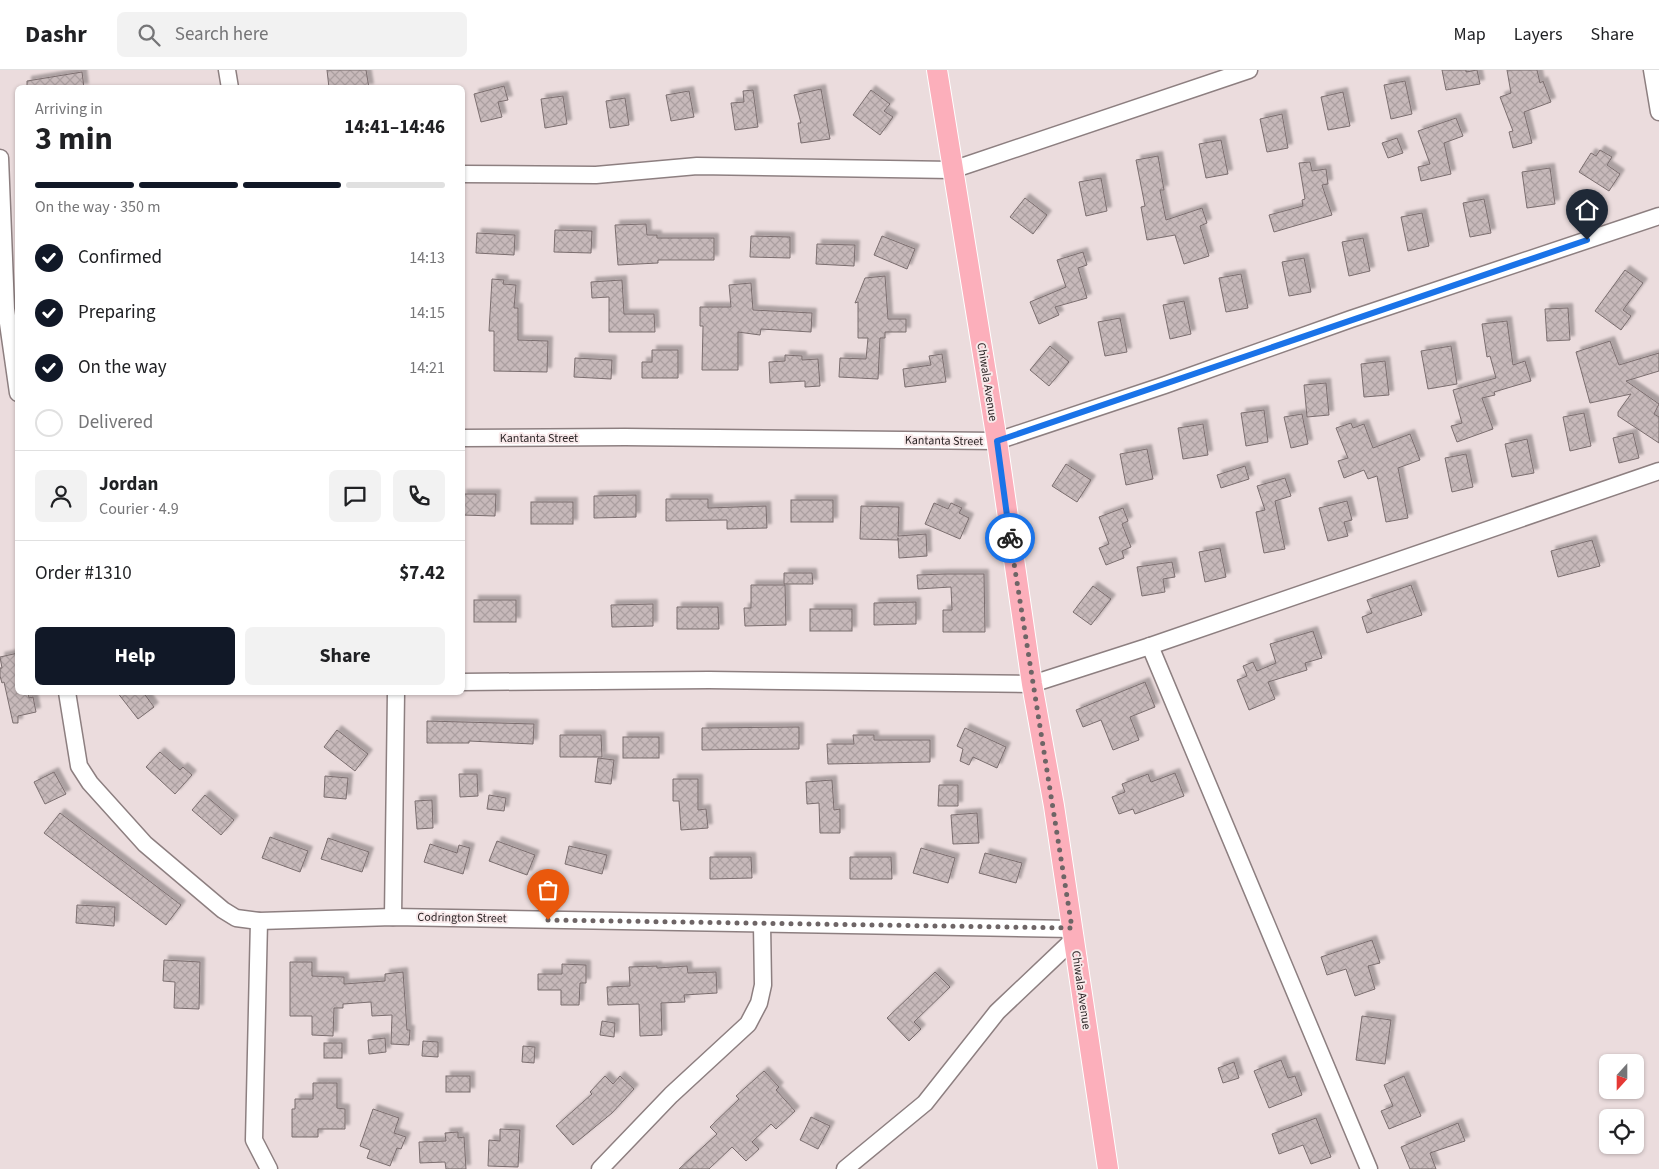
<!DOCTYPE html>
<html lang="en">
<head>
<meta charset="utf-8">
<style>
  body { margin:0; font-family:"Source Sans 3",sans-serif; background:#f2f2f2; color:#202124; height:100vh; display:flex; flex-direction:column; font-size:19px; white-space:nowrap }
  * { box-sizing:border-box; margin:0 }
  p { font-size:16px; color:#757577 }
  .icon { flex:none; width:28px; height:28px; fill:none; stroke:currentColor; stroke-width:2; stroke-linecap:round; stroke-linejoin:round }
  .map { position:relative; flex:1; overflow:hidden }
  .drawer { position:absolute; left:15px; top:15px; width:450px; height:610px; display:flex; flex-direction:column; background:#fff; border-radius:8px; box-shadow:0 1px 4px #0004 }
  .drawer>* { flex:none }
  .needle { width:32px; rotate:201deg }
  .controls { position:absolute; left:1599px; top:984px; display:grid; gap:10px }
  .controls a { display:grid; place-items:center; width:45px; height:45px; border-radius:8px; background:#fff; box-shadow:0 1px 4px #0004; font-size:25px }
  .pin { position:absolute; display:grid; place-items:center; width:42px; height:42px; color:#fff; margin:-51px -21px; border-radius:50% 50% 50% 0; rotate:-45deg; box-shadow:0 0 5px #0007 }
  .pin .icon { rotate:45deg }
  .courier { position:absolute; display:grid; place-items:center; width:50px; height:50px; margin:-25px; border:4px solid #1a73e8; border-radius:50%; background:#fff; color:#222; box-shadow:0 1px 6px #0007 }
  .summary em { font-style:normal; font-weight:700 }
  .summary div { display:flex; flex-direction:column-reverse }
  .summary { display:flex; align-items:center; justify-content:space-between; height:85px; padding:0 20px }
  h1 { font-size:32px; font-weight:700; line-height:38px }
  .bar { display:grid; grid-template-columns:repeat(4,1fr); gap:8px 5px; align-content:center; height:60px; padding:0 20px }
  .bar i { height:6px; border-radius:4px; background:#e0e0e0 }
  .bar .current { background:#111827 }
  .bar p { grid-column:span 4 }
  .line { display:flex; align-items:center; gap:12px; padding:0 20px; border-top:1px solid #e0e0e0 }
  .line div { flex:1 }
  .round { display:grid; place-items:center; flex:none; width:52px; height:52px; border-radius:8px; background:#f2f2f2 }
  ol { padding:0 20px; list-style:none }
  li { display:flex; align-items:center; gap:15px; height:55px }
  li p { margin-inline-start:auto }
  li .icon { padding:5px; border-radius:50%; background:#111827; color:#fff; stroke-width:4 }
  li:last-child { color:#757577 }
  li i { width:28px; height:28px; border:2px solid #e0e0e0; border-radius:50% }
  .primary-button { display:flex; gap:10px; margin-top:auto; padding:10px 20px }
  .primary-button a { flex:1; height:58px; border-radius:8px; background:#111827; color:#fff; font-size:20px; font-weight:700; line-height:58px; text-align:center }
  .primary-button a+a { background:#f2f2f2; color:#202124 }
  header { display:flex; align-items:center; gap:30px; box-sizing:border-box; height:70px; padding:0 25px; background:#fff; border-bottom:1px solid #e0e0e0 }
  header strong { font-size:24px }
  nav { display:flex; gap:28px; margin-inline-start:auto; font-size:18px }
  .search { width:350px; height:45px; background:#f2f2f2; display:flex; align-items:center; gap:12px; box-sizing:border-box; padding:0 18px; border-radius:8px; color:#757577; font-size:19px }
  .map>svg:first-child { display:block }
  .building { fill:url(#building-cross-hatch); stroke:#7b6e6f; filter:url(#shadow) }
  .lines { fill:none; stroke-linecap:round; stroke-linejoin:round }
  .minor-casing { stroke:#8d7f80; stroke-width:19 }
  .major-casing { stroke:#fff; stroke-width:22 }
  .minor { stroke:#fff; stroke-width:16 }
  .major { stroke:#fcafbb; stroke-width:20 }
  .done { stroke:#6e6566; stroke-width:5; stroke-dasharray:0 9 }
  .route { stroke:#1a73e8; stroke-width:6 }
  .labels { text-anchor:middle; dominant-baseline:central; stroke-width:4; stroke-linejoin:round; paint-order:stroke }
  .street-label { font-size:12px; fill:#2b2526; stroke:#f8e9ea }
</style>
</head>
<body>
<header>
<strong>Dashr</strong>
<div class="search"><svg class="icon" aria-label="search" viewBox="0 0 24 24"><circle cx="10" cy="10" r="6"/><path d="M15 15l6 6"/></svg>Search here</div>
<nav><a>Map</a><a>Layers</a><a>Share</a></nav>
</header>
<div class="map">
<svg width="1659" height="1099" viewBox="0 0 1659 1099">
  <defs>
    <pattern id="building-cross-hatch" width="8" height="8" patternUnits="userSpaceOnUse" patternTransform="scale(1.25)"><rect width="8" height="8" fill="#c7b9ba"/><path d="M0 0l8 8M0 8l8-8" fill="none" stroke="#ab9fa0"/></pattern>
    <filter id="shadow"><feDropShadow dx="4.5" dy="-4.5" stdDeviation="1" flood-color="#0004"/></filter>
  </defs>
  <rect width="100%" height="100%" fill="#ebdcdd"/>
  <g class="building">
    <polygon points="327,0 366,0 369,18 329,18"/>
    <polygon points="1442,0 1466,0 1466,2 1477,0 1480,14 1446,20"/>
    <polygon points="1507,0 1537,0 1540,13 1543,11 1551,32 1524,42 1532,73 1513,78 1509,62 1513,61 1500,27 1511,23"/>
    <polygon points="82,2 84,18 27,18 27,11"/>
    <polygon points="1405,11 1412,44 1391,49 1384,15"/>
    <polygon points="504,16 508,30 498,32 502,47 481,52 474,24"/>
    <polygon points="821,19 830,69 801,73 798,53 801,53 794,25"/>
    <polygon points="753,20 758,57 735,60 731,33 744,32 743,21"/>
    <polygon points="871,20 890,34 884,41 893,47 880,65 853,45"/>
    <polygon points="689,21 694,47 671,51 666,25"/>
    <polygon points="1343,22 1350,56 1328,60 1321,27"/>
    <polygon points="563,26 567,54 545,58 541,29"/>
    <polygon points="625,28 629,55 610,58 606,31"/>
    <polygon points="1282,44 1288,78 1267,82 1260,49"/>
    <polygon points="1456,48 1463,66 1444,73 1451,104 1421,111 1418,97 1430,94 1418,61"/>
    <polygon points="1397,68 1403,83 1388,88 1382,73"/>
    <polygon points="1221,70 1228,104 1206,108 1199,74"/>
    <polygon points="1600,80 1612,87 1607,95 1620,104 1609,121 1579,102 1591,83 1596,86"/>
    <polygon points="1158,86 1164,120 1160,120 1166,150 1202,138 1207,153 1200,156 1209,186 1184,194 1175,165 1147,170 1141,137 1145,136 1136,90"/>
    <polygon points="1310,92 1312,101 1326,99 1328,114 1322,115 1332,145 1274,162 1269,145 1303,136 1302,130 1305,129 1299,93"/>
    <polygon points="1550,98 1555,134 1527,138 1522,102"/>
    <polygon points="1101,108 1107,141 1086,146 1079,112"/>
    <polygon points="1025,128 1047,145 1033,164 1010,147"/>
    <polygon points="1484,129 1491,163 1470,167 1463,133"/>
    <polygon points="1422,143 1429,176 1408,181 1401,147"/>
    <polygon points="646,154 647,165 657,165 657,168 714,168 714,190 658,190 658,193 618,195 615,155"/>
    <polygon points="555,160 592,161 591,183 554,182"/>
    <polygon points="477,163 515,165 514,185 476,183"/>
    <polygon points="751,166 790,167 790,188 750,187"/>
    <polygon points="882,166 915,179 907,199 874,185"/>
    <polygon points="1363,168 1370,201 1349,206 1342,172"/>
    <polygon points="817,174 855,175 854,196 816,194"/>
    <polygon points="1083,182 1087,195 1078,198 1087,228 1055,237 1059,245 1039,254 1030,232 1066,217 1057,190"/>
    <polygon points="1304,188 1311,222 1289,226 1282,192"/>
    <polygon points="1625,200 1643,213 1623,240 1631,246 1621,260 1595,241"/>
    <polygon points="1241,204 1248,238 1226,242 1219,208"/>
    <polygon points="885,206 888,249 906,249 906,262 885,262 885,268 880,268 878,309 839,307 840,288 866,289 868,268 858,268 858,232 855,233 865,208"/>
    <polygon points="492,209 504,210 503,214 516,215 514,238 518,238 518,270 548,271 547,302 494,301 494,261 489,261"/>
    <polygon points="622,210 624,244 654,244 655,262 609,262 609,227 592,228 591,212"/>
    <polygon points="751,213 753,240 812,243 811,262 761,259 760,265 738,262 738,300 702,300 703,256 700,256 700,237 731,237 729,215"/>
    <polygon points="1184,231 1191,264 1170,269 1163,235"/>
    <polygon points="1568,238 1570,270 1547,271 1545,239"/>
    <polygon points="1120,248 1127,282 1105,286 1098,252"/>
    <polygon points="1507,251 1513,295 1525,291 1531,311 1494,322 1495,325 1482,328 1493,359 1457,372 1451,356 1462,353 1453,320 1496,308 1490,286 1487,287 1482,254"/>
    <polygon points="1610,271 1619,295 1659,283 1659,301 1626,311 1659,334 1654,344 1659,347 1659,373 1618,346 1618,342 1631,324 1590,333 1576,282"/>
    <polygon points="1050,276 1069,292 1049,316 1030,300"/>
    <polygon points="1451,276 1457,314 1428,319 1421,281"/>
    <polygon points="652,280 678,280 678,308 642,308 642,292 652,292"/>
    <polygon points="942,284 946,312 905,317 903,299 931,295 929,286"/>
    <polygon points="785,285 802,286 802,290 818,289 820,316 805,317 805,311 770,313 769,292 785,291"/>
    <polygon points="575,288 612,290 611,309 574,307"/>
    <polygon points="1385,291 1389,325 1364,327 1361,294"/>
    <polygon points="1326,313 1329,345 1307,347 1304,315"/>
    <polygon points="1264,340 1268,372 1246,376 1241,343"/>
    <polygon points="1584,343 1591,376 1570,381 1563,347"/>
    <polygon points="1302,344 1308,374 1291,378 1284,347"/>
    <polygon points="1351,353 1353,358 1364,354 1373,378 1410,364 1420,390 1398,398 1408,448 1386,452 1377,406 1368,409 1364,400 1344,408 1338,391 1348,388 1336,358"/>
    <polygon points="1203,354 1208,385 1183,389 1178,358"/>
    <polygon points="1633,363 1639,388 1619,393 1613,368"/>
    <polygon points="1527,369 1534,403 1512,407 1505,374"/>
    <polygon points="1147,379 1153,409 1126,415 1120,384"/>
    <polygon points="1466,384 1473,417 1452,422 1445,388"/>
    <polygon points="1066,394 1091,410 1077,432 1052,416"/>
    <polygon points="1245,396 1249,409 1221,418 1217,405"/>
    <polygon points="1285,408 1291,426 1275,431 1285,479 1264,483 1256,442 1265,440 1257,416"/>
    <polygon points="462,424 496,424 495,446 462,445"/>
    <polygon points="636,425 636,447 594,448 594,426"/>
    <polygon points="666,429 708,429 708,438 766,436 767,458 727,459 727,450 666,451"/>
    <rect x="791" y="430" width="42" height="22"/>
    <polygon points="1347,431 1352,450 1344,452 1348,466 1328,471 1319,438"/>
    <rect x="531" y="432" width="42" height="22"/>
    <polygon points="934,433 948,439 951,433 962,438 959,443 969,448 960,469 925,454"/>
    <polygon points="861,436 899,437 898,466 926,464 927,486 899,488 898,468 898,470 860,469"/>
    <polygon points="1123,438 1128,451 1122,454 1131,477 1122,481 1124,488 1106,495 1099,478 1109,474 1099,447"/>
    <polygon points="1592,470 1600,496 1558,507 1551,481"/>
    <polygon points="1220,478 1226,507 1205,512 1199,482"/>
    <polygon points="1172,492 1175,507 1163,509 1165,522 1142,526 1137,497"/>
    <polygon points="784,503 812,503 813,514 784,514"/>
    <polygon points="945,504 984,504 985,562 943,562 943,540 952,540 951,517 918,519 917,505"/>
    <polygon points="751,515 785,515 786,555 745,556 744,538 751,538"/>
    <polygon points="1411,515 1422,545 1367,563 1362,547 1372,543 1367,530"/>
    <polygon points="1093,516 1111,529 1091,555 1073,542"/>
    <rect x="474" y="530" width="42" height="22"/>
    <polygon points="916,532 916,554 874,555 874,533"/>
    <polygon points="653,534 653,556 612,557 611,535"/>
    <polygon points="677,537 718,537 719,559 677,559"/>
    <rect x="810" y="539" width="42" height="22"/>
    <polygon points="1313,561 1322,588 1305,593 1307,600 1268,612 1275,629 1249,640 1237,610 1247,606 1243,596 1253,592 1257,601 1276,593 1270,574"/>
    <polygon points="18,583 18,622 28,622 29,628 33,627 36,642 18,646 18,653 13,653 4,612 2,613 0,606 0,598 2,598 0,587"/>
    <polygon points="1145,612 1155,637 1130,647 1139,670 1113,680 1101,650 1083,657 1076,640"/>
    <polygon points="117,622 143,622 154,637 138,649"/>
    <polygon points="427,651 534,654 533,674 469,671 469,673 427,673"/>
    <polygon points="799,657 799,679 702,680 702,658"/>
    <polygon points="965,658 1006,677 997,698 973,687 969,695 960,691 963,679 957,676"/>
    <polygon points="337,660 368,684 355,701 324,677"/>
    <polygon points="560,665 601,665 602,687 560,687"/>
    <polygon points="853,665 874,665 874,670 930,670 930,692 828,694 827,674 854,674"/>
    <rect x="623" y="667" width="36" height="21"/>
    <polygon points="160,682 180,700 183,697 192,705 175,724 146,697"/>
    <polygon points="598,688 614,690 611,714 595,712"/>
    <polygon points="54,702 66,724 45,734 34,712"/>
    <polygon points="1175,703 1184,726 1135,744 1133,739 1119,744 1112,727 1125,722 1122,714 1148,704 1151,712"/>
    <polygon points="459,704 477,704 478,726 460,727"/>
    <polygon points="325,706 348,708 346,729 324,727"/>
    <polygon points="673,709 698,709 698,740 706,739 708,758 681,760 679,731 673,731"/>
    <polygon points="832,710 834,740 840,739 840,763 820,763 819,733 807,734 806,712"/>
    <polygon points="939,715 958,715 958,736 938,736"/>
    <polygon points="205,725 234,750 221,765 192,740"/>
    <polygon points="489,725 506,728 504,741 487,739"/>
    <polygon points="432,730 433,758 417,759 415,731"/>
    <polygon points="60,743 181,835 166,855 44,763"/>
    <polygon points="977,743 979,773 953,774 951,745"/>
    <polygon points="270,767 308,781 300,802 262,788"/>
    <polygon points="328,768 369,782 362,802 321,789"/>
    <polygon points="497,771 535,785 527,805 489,791"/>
    <polygon points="430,774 457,783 459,775 470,778 463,804 424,792"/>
    <polygon points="569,776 607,785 602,804 565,794"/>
    <polygon points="921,778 955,788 948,813 913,803"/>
    <polygon points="985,783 1022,793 1016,813 979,803"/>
    <polygon points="710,787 751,787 752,808 710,809"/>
    <polygon points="850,787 891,787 892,809 850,809"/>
    <polygon points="77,835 115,837 114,856 76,853"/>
    <polygon points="1372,870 1380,893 1368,896 1375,919 1355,926 1346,899 1327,905 1321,887"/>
    <polygon points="164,890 200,892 199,939 174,938 175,912 163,911"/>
    <polygon points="290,892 312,892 312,906 344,907 344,914 385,911 385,904 403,902 407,960 410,960 409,975 391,974 392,945 372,946 371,932 343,934 343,938 334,938 333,966 312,965 312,946 290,946"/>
    <polygon points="562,894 586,895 586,913 580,913 579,935 561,935 561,920 538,920 538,904 562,904"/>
    <polygon points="657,896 657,898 687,896 688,903 716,902 717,923 684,925 685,932 661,933 662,965 640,966 639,934 608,935 607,917 630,916 629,897"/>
    <polygon points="935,902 950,917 914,952 921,959 909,971 887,948"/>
    <polygon points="1362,946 1391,950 1385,994 1356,990"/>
    <polygon points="602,951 615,953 614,967 600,965"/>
    <polygon points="385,968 386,982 369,984 368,970"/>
    <polygon points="423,971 438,972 438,987 422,986"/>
    <rect x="324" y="973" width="18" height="15"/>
    <polygon points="523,976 535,977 534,993 522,992"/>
    <polygon points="1281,990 1288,1008 1295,1006 1302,1025 1269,1038 1254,1001"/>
    <polygon points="1234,992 1239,1008 1223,1013 1218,998"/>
    <polygon points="764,1001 779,1017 776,1020 795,1041 776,1059 771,1054 752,1072 759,1079 746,1091 732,1077 709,1099 679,1099 717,1064 710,1057 739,1029 736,1026"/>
    <rect x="446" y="1006" width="24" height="16"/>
    <polygon points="605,1006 613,1014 620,1006 634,1019 612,1043 573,1075 556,1056 592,1024 590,1022"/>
    <polygon points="1404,1006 1421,1046 1389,1059 1381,1041 1393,1036 1384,1015"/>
    <polygon points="313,1013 337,1013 337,1038 345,1039 345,1059 318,1059 318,1067 292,1067 292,1039 295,1039 295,1029 313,1029"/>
    <polygon points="373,1039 399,1048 394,1063 406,1067 401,1079 397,1078 390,1096 367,1088 370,1080 360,1076"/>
    <polygon points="811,1047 830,1056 818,1079 800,1070"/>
    <polygon points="1316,1048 1331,1087 1311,1094 1303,1075 1279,1084 1272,1064"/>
    <polygon points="1458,1053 1465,1071 1430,1083 1436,1099 1410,1099 1401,1077"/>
    <polygon points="500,1059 520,1060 518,1097 488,1096 489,1070 500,1071"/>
    <polygon points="458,1062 458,1068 464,1067 466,1099 446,1099 445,1092 420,1093 419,1072 446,1071 445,1063"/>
  </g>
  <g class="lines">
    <defs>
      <g id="minor">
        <polyline points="227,0 230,18"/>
        <polyline points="1652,0 1659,42"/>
        <polyline points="0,88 6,239 18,323"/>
        <polyline points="462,104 596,105 697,96 952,100 1249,0"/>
        <polyline points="462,368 625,367 997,371 1165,315 1351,249 1659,146"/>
        <polyline points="1150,576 1369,1099"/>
        <polyline points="462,612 709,610 1032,614 1150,576 1659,401"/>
        <polyline points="67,622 79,696 90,713 145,774 223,840 236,848 259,851 393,847 1072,859"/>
        <polyline points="393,847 396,622"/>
        <polyline points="259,851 254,1070 269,1099"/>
        <polyline points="600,1099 671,1025 748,954 759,933 763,915 762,854"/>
        <polyline points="845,1099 925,1033 997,942 1074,869"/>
      </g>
      <polyline id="major" points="937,0 997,371 1032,614 1054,736 1108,1099"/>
    </defs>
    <use href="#minor" class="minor-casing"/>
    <use href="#major" class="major-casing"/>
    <use href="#minor" class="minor"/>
    <use href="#major" class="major"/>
  </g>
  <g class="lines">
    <polyline class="done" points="548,850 1072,858 1010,468"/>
    <polyline class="route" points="1010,468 997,371 1587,170"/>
  </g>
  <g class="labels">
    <g class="street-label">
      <text transform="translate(987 312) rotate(81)">Chiwala Avenue</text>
      <text x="539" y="368">Kantanta Street</text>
      <text transform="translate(944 371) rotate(1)">Kantanta Street</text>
      <text transform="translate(462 848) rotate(1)">Codrington Street</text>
      <text transform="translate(1081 920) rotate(82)">Chiwala Avenue</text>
    </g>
  </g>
</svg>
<div class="controls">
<a><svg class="needle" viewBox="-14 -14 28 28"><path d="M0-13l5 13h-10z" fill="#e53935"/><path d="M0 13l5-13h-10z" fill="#757577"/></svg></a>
<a><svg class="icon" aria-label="locate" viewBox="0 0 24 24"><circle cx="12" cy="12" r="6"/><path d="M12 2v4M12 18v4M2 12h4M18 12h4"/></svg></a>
</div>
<div class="pin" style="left:548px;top:850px;background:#ea580c"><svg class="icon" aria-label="bag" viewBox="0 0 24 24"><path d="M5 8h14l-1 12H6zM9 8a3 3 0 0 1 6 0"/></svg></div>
<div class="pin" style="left:1587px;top:170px;background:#1f2937"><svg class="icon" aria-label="home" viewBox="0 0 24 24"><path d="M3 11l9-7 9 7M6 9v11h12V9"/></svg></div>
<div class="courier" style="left:1010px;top:468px"><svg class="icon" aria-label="bike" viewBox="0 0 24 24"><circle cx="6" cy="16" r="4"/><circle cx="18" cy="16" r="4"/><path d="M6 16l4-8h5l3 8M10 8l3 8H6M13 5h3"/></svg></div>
<section class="drawer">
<div class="summary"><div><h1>3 min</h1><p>Arriving in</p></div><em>14:41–14:46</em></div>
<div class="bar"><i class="current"></i><i class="current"></i><i class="current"></i><i></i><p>On the way · 350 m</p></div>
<ol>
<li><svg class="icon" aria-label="check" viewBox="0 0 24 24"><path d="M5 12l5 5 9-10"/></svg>Confirmed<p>14:13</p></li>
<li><svg class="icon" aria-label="check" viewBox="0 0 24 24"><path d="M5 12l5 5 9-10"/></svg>Preparing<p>14:15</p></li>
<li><svg class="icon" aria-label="check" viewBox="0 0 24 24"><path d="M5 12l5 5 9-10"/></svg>On the way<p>14:21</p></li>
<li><i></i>Delivered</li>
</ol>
<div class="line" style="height:90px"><a class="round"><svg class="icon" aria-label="person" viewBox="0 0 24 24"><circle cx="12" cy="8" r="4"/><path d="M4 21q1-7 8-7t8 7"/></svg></a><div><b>Jordan</b><p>Courier · 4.9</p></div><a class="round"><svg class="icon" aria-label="chat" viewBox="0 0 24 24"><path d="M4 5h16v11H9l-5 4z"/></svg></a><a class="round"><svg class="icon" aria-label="phone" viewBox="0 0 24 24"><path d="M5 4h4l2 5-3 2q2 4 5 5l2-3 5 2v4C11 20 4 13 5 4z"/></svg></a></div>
<div class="line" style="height:65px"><div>Order #1310</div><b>$7.42</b></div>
<div class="primary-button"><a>Help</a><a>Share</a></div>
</section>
</div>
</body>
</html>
